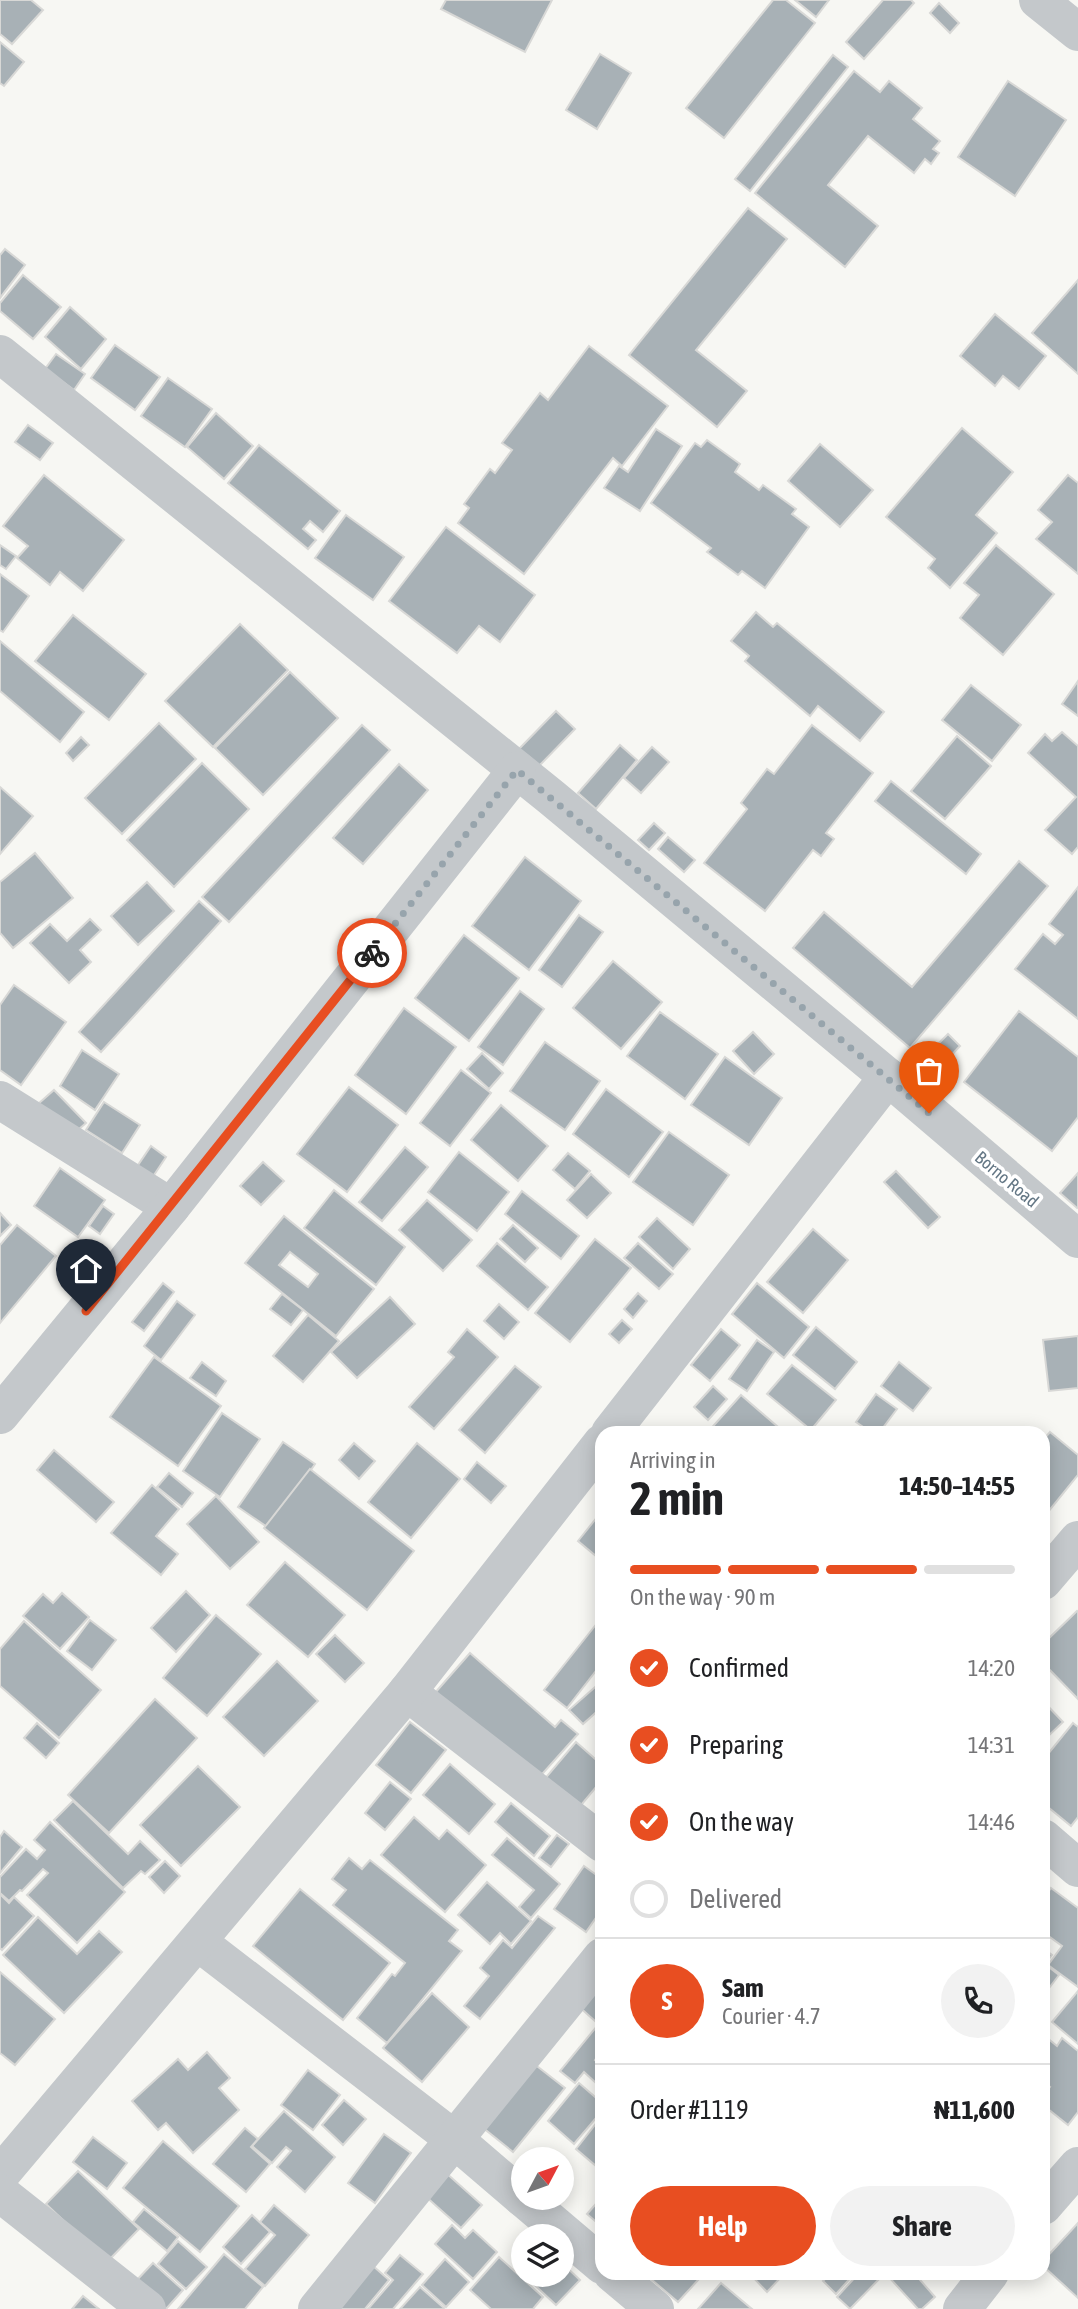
<!DOCTYPE html>
<html lang="en">
<head>
<meta charset="utf-8">
<style>
  body { margin:0; font-family:"Asap Condensed",sans-serif; background:#f2f2f2; color:#202124; height:100vh; display:flex; flex-direction:column; font-size:26px; white-space:nowrap }
  * { box-sizing:border-box; margin:0 }
  p { font-size:23px; color:#757577 }
  .icon { flex:none; width:38px; height:38px; fill:none; stroke:currentColor; stroke-width:2; stroke-linecap:round; stroke-linejoin:round }
  .map { position:relative; flex:1; overflow:hidden }
  .details { position:absolute; left:595px; top:1426px; width:455px; height:854px; display:flex; flex-direction:column; background:#fff; border-radius:21px; box-shadow:0 4px 18px #0003 }
  .details>* { flex:none }
  .needle { width:46px; rotate:49deg }
  .fabs { position:absolute; left:511px; top:2147px; display:grid; gap:14px }
  .fabs a { display:grid; place-items:center; width:63px; height:63px; border-radius:50%; background:#fff; box-shadow:0 4px 18px #0003; font-size:35px }
  .pin { position:absolute; display:grid; place-items:center; width:60px; height:60px; color:#fff; margin:-72px -30px; border-radius:50% 50% 50% 0; rotate:-45deg; box-shadow:0 0 7px #0007 }
  .pin .icon { rotate:45deg }
  .courier { position:absolute; display:grid; place-items:center; width:70px; height:70px; margin:-35px; border:5px solid #e84e21; border-radius:50%; background:#fff; color:#222; box-shadow:0 2px 9px #0007 }
  .head em { font-style:normal; font-weight:700 }
  .head div { display:flex; flex-direction:column-reverse }
  .head { display:flex; align-items:center; justify-content:space-between; height:119px; padding:0 35px }
  h1 { font-size:46px; font-weight:700; line-height:52px }
  .bar { display:grid; grid-template-columns:repeat(4,1fr); gap:10px 7px; align-content:center; height:84px; padding:0 35px }
  .bar i { height:9px; border-radius:5px; background:#e0e0e0 }
  .bar .current { background:#e84e21 }
  .bar p { grid-column:span 4 }
  .line { display:flex; align-items:center; gap:18px; padding:0 35px; border-top:2px solid #e0e0e0 }
  .line div { flex:1 }
  .round { display:grid; place-items:center; flex:none; width:74px; height:74px; border-radius:37px; background:#f2f2f2 }
  ol { padding:0 35px; list-style:none }
  li { display:flex; align-items:center; gap:21px; height:77px }
  li p { margin-inline-start:auto }
  li .icon { padding:7px; border-radius:50%; background:#e84e21; color:#fff; stroke-width:4 }
  li:last-child { color:#757577 }
  li i { width:38px; height:38px; border:4px solid #e0e0e0; border-radius:50% }
  .primary-button { display:flex; gap:14px; margin-top:auto; padding:14px 35px }
  .primary-button a { flex:1; height:80px; border-radius:42px; background:#e84e21; color:#fff; font-size:28px; font-weight:700; line-height:80px; text-align:center }
  .primary-button a+a { background:#f2f2f2; color:#202124 }
  .map>svg:first-child { display:block }
  .building { fill:#a8b1b6; stroke:#d8d8d6; stroke-width:2; fill-rule:evenodd }
  .lines { fill:none; stroke-linecap:round; stroke-linejoin:round }
  .minor { stroke:#c4c8cb; stroke-width:38 }
  .done { stroke:#97a4ac; stroke-width:7; stroke-dasharray:0 12.6 }
  .route { stroke:#e84e21; stroke-width:9 }
  .labels { text-anchor:middle; dominant-baseline:central; stroke-width:7; stroke-linejoin:round; paint-order:stroke }
  .street-label { font-size:18px; fill:#647785; stroke:#fff }
</style>
</head>
<body>
<div class="map">
<svg width="1078" height="2309" viewBox="0 0 1078 2309">
  <rect width="100%" height="100%" fill="#f7f7f3"/>
  <g class="building">
    <polygon points="0,0 31,0 43,10 12,44 0,34"/>
    <polygon points="446,0 552,0 525,52 441,9"/>
    <polygon points="773,0 786,0 815,23 724,138 686,108"/>
    <polygon points="795,0 829,0 816,17"/>
    <polygon points="883,0 911,0 914,3 864,59 846,42"/>
    <polygon points="939,3 959,23 950,33 930,13"/>
    <polygon points="0,42 24,62 4,86 0,83"/>
    <polygon points="600,54 631,73 597,129 566,110"/>
    <polygon points="833,55 848,67 750,191 735,179"/>
    <polygon points="854,71 880,92 889,81 922,108 913,119 940,141 933,149 939,153 931,164 925,159 914,173 868,136 828,185 878,226 845,267 755,193"/>
    <polygon points="1008,81 1066,120 1015,196 958,157"/>
    <polygon points="748,208 787,239 696,350 747,391 717,427 629,355"/>
    <polygon points="5,249 25,265 0,298 0,255"/>
    <polygon points="23,275 61,307 33,339 0,311 0,303"/>
    <polygon points="1078,280 1078,374 1032,333"/>
    <polygon points="70,307 106,339 81,369 45,337"/>
    <polygon points="995,314 1046,356 1019,389 1003,376 995,386 960,356"/>
    <polygon points="115,345 160,377 135,410 91,378"/>
    <polygon points="589,346 668,406 622,466 613,458 524,574 458,523 469,508 464,504 490,469 495,473 512,450 502,443 540,393 548,400"/>
    <polygon points="56,354 85,374 74,390 45,369"/>
    <polygon points="168,378 212,409 185,447 141,416"/>
    <polygon points="216,413 253,446 224,479 187,447"/>
    <polygon points="28,425 53,443 40,460 15,442"/>
    <polygon points="962,428 1013,472 976,515 997,533 950,588 928,568 935,559 886,517"/>
    <polygon points="656,429 682,446 640,511 604,488 619,466 628,472"/>
    <polygon points="707,440 740,464 735,472 759,490 763,485 796,509 792,514 809,527 765,588 742,571 738,575 707,552 711,548 651,503 695,443 701,447"/>
    <polygon points="820,444 873,490 840,527 788,481"/>
    <polygon points="259,445 340,511 323,532 310,521 303,529 316,540 308,549 228,483"/>
    <polygon points="44,475 124,540 83,591 60,572 50,585 17,558 28,546 3,526"/>
    <polygon points="1068,475 1078,483 1078,574 1036,539 1052,522 1038,510"/>
    <polygon points="346,515 404,557 373,600 315,558"/>
    <polygon points="446,527 535,595 500,642 479,626 457,653 389,601"/>
    <polygon points="0,545 16,556 6,569 0,565"/>
    <polygon points="996,545 1054,594 1003,655 960,618 979,595 964,583"/>
    <polygon points="0,574 29,596 3,632 0,630"/>
    <polygon points="756,612 773,627 777,623 884,712 860,741 818,706 810,716 745,661 749,656 731,641"/>
    <polygon points="73,615 146,674 109,720 35,661"/>
    <polygon points="240,624 288,670 213,747 165,701"/>
    <polygon points="0,641 84,712 60,742 0,691"/>
    <polygon points="290,672 338,718 263,795 215,748"/>
    <polygon points="1078,681 1078,716 1062,704"/>
    <polygon points="971,685 1021,725 992,761 942,720"/>
    <polygon points="556,711 575,729 537,768 518,750"/>
    <polygon points="159,723 196,759 122,834 85,798"/>
    <polygon points="362,725 390,750 229,922 202,897"/>
    <polygon points="812,725 873,773 826,833 834,839 821,856 813,850 765,911 704,863 747,809 741,803 767,769 774,774"/>
    <polygon points="1062,732 1078,746 1078,847 1072,854 1045,830 1076,797 1028,753 1045,734 1052,741"/>
    <polygon points="957,736 991,766 945,819 911,791"/>
    <polygon points="81,737 89,745 73,761 66,753"/>
    <polygon points="620,745 637,760 596,809 578,793"/>
    <polygon points="652,747 669,762 641,793 624,778"/>
    <polygon points="202,763 249,809 174,887 127,840"/>
    <polygon points="399,764 428,790 363,864 333,838"/>
    <polygon points="891,781 981,854 966,874 875,801"/>
    <polygon points="0,787 33,816 0,854"/>
    <polygon points="654,823 665,833 649,850 638,840"/>
    <polygon points="668,837 695,860 684,872 658,849"/>
    <polygon points="35,853 73,898 13,948 0,933 0,882"/>
    <polygon points="525,857 581,901 529,970 472,926"/>
    <polygon points="1019,861 1048,886 910,1048 793,948 824,912 912,987"/>
    <polygon points="147,882 174,911 138,945 111,916"/>
    <polygon points="1078,887 1078,1019 1015,969 1043,934 1055,944 1063,935 1049,924"/>
    <polygon points="199,901 221,921 101,1052 79,1032"/>
    <polygon points="579,915 603,932 562,987 539,970"/>
    <polygon points="90,919 101,930 80,950 91,962 69,983 30,943 50,924 67,941"/>
    <polygon points="464,935 519,978 469,1041 415,998"/>
    <polygon points="613,961 662,1002 621,1049 573,1008"/>
    <polygon points="14,985 66,1022 21,1085 0,1070 0,1005"/>
    <polygon points="520,991 544,1009 503,1065 478,1047"/>
    <polygon points="404,1008 456,1047 406,1114 355,1075"/>
    <polygon points="1019,1011 1078,1057 1078,1117 1052,1151 964,1082"/>
    <polygon points="660,1012 718,1054 685,1099 627,1056"/>
    <polygon points="753,1032 774,1054 754,1074 733,1051"/>
    <polygon points="948,1034 960,1046 946,1061 933,1049"/>
    <polygon points="545,1042 600,1081 565,1130 510,1091"/>
    <polygon points="82,1050 119,1074 95,1110 60,1086"/>
    <polygon points="482,1053 503,1073 489,1089 467,1069"/>
    <polygon points="725,1057 782,1098 749,1145 691,1105"/>
    <polygon points="461,1070 491,1093 450,1146 420,1123"/>
    <polygon points="349,1087 398,1125 347,1192 297,1154"/>
    <polygon points="606,1089 663,1132 629,1177 573,1134"/>
    <polygon points="54,1090 86,1123 70,1137 38,1104"/>
    <polygon points="104,1102 140,1125 122,1153 86,1130"/>
    <polygon points="501,1105 548,1146 518,1181 471,1140"/>
    <polygon points="669,1132 729,1175 693,1225 633,1182"/>
    <polygon points="151,1146 166,1157 150,1181 134,1171"/>
    <polygon points="405,1147 428,1167 382,1221 359,1202"/>
    <polygon points="459,1152 509,1192 477,1231 428,1192"/>
    <polygon points="568,1153 590,1171 575,1189 553,1170"/>
    <polygon points="263,1162 284,1181 261,1205 240,1186"/>
    <polygon points="60,1168 105,1200 78,1237 34,1206"/>
    <polygon points="896,1171 940,1217 928,1228 884,1182"/>
    <polygon points="1078,1173 1078,1207 1077,1208 1060,1193"/>
    <polygon points="591,1174 611,1193 587,1218 567,1200"/>
    <polygon points="334,1190 405,1247 376,1285 304,1228"/>
    <polygon points="522,1191 579,1236 561,1259 505,1214"/>
    <polygon points="427,1200 472,1240 443,1271 399,1230"/>
    <polygon points="103,1206 114,1214 100,1234 89,1226"/>
    <polygon points="0,1213 11,1225 0,1236"/>
    <path d="M284 1216 374 1289 336 1336 245 1263ZM290 1252 318 1274 308 1287 279 1265Z"/>
    <polygon points="657,1218 690,1249 673,1269 639,1237"/>
    <polygon points="17,1225 56,1256 0,1323 0,1245"/>
    <polygon points="513,1225 538,1248 525,1262 500,1239"/>
    <polygon points="813,1229 848,1260 803,1313 767,1282"/>
    <polygon points="595,1239 631,1268 570,1342 535,1313"/>
    <polygon points="497,1243 548,1287 528,1310 477,1266"/>
    <polygon points="638,1243 673,1274 659,1289 624,1258"/>
    <polygon points="163,1283 174,1292 144,1331 132,1322"/>
    <polygon points="757,1283 809,1327 784,1358 732,1314"/>
    <polygon points="638,1293 647,1301 633,1318 624,1309"/>
    <polygon points="282,1294 303,1310 291,1325 270,1309"/>
    <polygon points="390,1297 415,1324 357,1378 331,1352"/>
    <polygon points="177,1301 195,1315 161,1360 144,1346"/>
    <polygon points="499,1304 519,1322 504,1339 484,1321"/>
    <polygon points="308,1315 339,1341 303,1382 273,1356"/>
    <polygon points="622,1320 632,1329 619,1343 609,1334"/>
    <polygon points="816,1327 857,1362 835,1389 793,1355"/>
    <polygon points="467,1329 498,1357 434,1429 409,1407 454,1357 448,1352"/>
    <polygon points="721,1329 740,1345 710,1381 691,1365"/>
    <polygon points="1078,1336 1078,1388 1049,1391 1043,1340"/>
    <polygon points="757,1340 774,1352 747,1391 729,1379"/>
    <polygon points="154,1357 221,1406 178,1466 110,1417"/>
    <polygon points="202,1362 226,1381 216,1396 190,1378"/>
    <polygon points="899,1362 931,1388 913,1411 881,1386"/>
    <polygon points="792,1365 836,1400 811,1430 767,1394"/>
    <polygon points="515,1366 541,1387 485,1453 459,1430"/>
    <polygon points="713,1386 727,1399 708,1420 694,1407"/>
    <polygon points="876,1394 897,1409 879,1433 872,1433 856,1422"/>
    <polygon points="741,1395 785,1433 707,1433"/>
    <polygon points="222,1413 260,1439 220,1497 183,1471"/>
    <polygon points="1050,1432 1078,1455 1078,1475 1044,1517 1043,1440"/>
    <polygon points="283,1442 315,1464 270,1529 238,1507"/>
    <polygon points="354,1443 375,1461 359,1479 339,1460"/>
    <polygon points="417,1443 460,1479 411,1538 368,1502"/>
    <polygon points="54,1450 114,1502 96,1522 37,1470"/>
    <polygon points="477,1462 506,1486 491,1503 464,1479"/>
    <polygon points="310,1469 414,1551 367,1610 264,1528"/>
    <polygon points="169,1473 193,1493 182,1507 157,1487"/>
    <polygon points="152,1485 179,1509 156,1536 178,1554 161,1575 111,1533"/>
    <polygon points="216,1496 259,1542 230,1569 187,1524"/>
    <polygon points="602,1511 602,1561 578,1541"/>
    <polygon points="285,1562 345,1615 308,1657 247,1605"/>
    <polygon points="186,1591 210,1615 176,1652 151,1628"/>
    <polygon points="62,1593 89,1617 60,1649 23,1616 43,1594 53,1603"/>
    <polygon points="1077,1611 1078,1612 1078,1699 1043,1663 1043,1644"/>
    <polygon points="216,1615 261,1654 207,1716 163,1678"/>
    <polygon points="602,1617 602,1663 567,1708 544,1690"/>
    <polygon points="90,1620 116,1640 92,1670 67,1651"/>
    <polygon points="24,1621 101,1690 59,1738 0,1686 0,1649"/>
    <polygon points="335,1635 364,1663 345,1682 316,1654"/>
    <polygon points="470,1653 555,1727 561,1720 578,1734 535,1782 434,1694"/>
    <polygon points="277,1661 318,1701 264,1756 223,1717"/>
    <polygon points="602,1681 602,1707 583,1724 569,1710"/>
    <polygon points="155,1699 197,1738 109,1833 68,1795"/>
    <polygon points="1043,1701 1063,1722 1043,1741"/>
    <polygon points="410,1722 446,1750 411,1793 376,1765"/>
    <polygon points="37,1723 59,1743 46,1758 24,1738"/>
    <polygon points="1073,1723 1078,1727 1078,1817 1071,1826 1043,1803 1043,1760"/>
    <polygon points="576,1742 602,1765 602,1780 577,1810 543,1781"/>
    <polygon points="450,1764 495,1804 469,1834 423,1795"/>
    <polygon points="198,1766 240,1807 181,1866 140,1825"/>
    <polygon points="390,1782 411,1799 385,1830 365,1813"/>
    <polygon points="73,1801 128,1854 140,1841 160,1860 145,1874 141,1871 123,1888 54,1820"/>
    <polygon points="511,1803 550,1836 534,1856 495,1822"/>
    <polygon points="414,1817 439,1839 447,1830 486,1865 445,1912 381,1855"/>
    <polygon points="50,1822 125,1892 77,1943 27,1895 48,1873 43,1869 22,1891 20,1890 9,1901 0,1893 0,1877 26,1849 37,1859 45,1850 34,1840"/>
    <polygon points="4,1831 22,1847 0,1873 0,1837"/>
    <polygon points="557,1835 569,1844 551,1867 539,1858"/>
    <polygon points="507,1838 560,1884 531,1918 519,1907 534,1890 492,1855"/>
    <polygon points="349,1858 362,1869 370,1860 458,1930 449,1941 462,1951 387,2043 357,2018 392,1974 395,1976 405,1963 333,1905 346,1890 332,1879"/>
    <polygon points="165,1861 180,1876 164,1893 149,1877"/>
    <polygon points="584,1866 602,1879 602,1909 586,1932 554,1909"/>
    <polygon points="487,1882 531,1921 511,1944 500,1933 490,1944 458,1915"/>
    <polygon points="1051,1888 1078,1908 1078,1987 1048,1965 1062,1946 1043,1932 1043,1899"/>
    <polygon points="300,1889 390,1963 343,2020 253,1946"/>
    <polygon points="0,1894 9,1903 14,1897 34,1916 2,1950 0,1948"/>
    <polygon points="538,1916 555,1928 480,2019 464,2006 489,1976 480,1968 503,1940 512,1948"/>
    <polygon points="38,1917 77,1954 99,1931 122,1952 64,2013 3,1955"/>
    <polygon points="1043,1948 1052,1955 1045,1964 1059,1975 1043,1996"/>
    <polygon points="0,1972 55,2019 15,2065 0,2053"/>
    <polygon points="602,1976 602,2012 595,2021 577,2005"/>
    <polygon points="1078,1991 1078,2044 1052,2022"/>
    <polygon points="432,1993 469,2027 422,2082 383,2048"/>
    <polygon points="602,2020 602,2059 598,2056 595,2060 602,2066 602,2075 596,2083 584,2072 575,2083 560,2071"/>
    <polygon points="1046,2037 1057,2046 1062,2038 1078,2051 1078,2112 1068,2125 1043,2105 1043,2096 1050,2087 1043,2081 1043,2040"/>
    <polygon points="207,2052 230,2078 219,2088 239,2110 193,2153 166,2123 158,2130 132,2101 178,2059 188,2070"/>
    <polygon points="533,2063 565,2088 513,2152 482,2127"/>
    <polygon points="308,2070 340,2095 313,2130 281,2105"/>
    <polygon points="579,2083 602,2103 602,2111 574,2144 548,2121"/>
    <polygon points="344,2100 366,2119 343,2145 322,2125"/>
    <polygon points="284,2111 335,2157 305,2192 277,2167 291,2151 286,2147 272,2163 252,2146"/>
    <polygon points="602,2116 602,2171 576,2149"/>
    <polygon points="245,2128 258,2139 251,2147 270,2164 246,2192 213,2164"/>
    <polygon points="384,2134 411,2153 375,2203 348,2183"/>
    <polygon points="93,2137 127,2163 107,2189 73,2162"/>
    <polygon points="163,2141 239,2206 200,2252 123,2188"/>
    <polygon points="78,2171 139,2229 107,2262 46,2204"/>
    <polygon points="445,2172 482,2205 461,2228 424,2195"/>
    <polygon points="602,2197 602,2227 587,2214"/>
    <polygon points="274,2205 309,2235 265,2286 245,2269 275,2235 260,2222"/>
    <polygon points="144,2209 178,2237 167,2251 133,2222"/>
    <polygon points="252,2215 270,2232 241,2264 223,2247"/>
    <polygon points="1078,2223 1078,2298 1043,2266 1043,2261"/>
    <polygon points="452,2225 465,2238 473,2230 497,2252 473,2279 435,2244"/>
    <polygon points="178,2241 207,2267 186,2289 158,2264"/>
    <polygon points="224,2254 263,2287 245,2309 178,2309"/>
    <polygon points="400,2255 423,2274 393,2309 368,2309 393,2280 385,2273"/>
    <polygon points="499,2257 543,2297 533,2309 491,2309 470,2290"/>
    <polygon points="445,2259 469,2282 446,2307 422,2285"/>
    <polygon points="153,2263 183,2290 166,2309 163,2309 134,2283"/>
    <polygon points="562,2263 580,2280 556,2305 524,2275 562,2275"/>
    <polygon points="372,2265 389,2280 365,2309 334,2309"/>
    <polygon points="693,2273 699,2279 678,2302 645,2274"/>
    <polygon points="749,2273 785,2273 767,2292"/>
    <polygon points="830,2273 855,2273 836,2294 823,2281"/>
    <polygon points="859,2273 885,2273 850,2309 837,2297"/>
    <polygon points="890,2273 914,2273 935,2297 922,2309 918,2309 887,2275"/>
    <polygon points="721,2283 752,2309 698,2309"/>
    <polygon points="420,2287 444,2308 443,2309 400,2309"/>
    <polygon points="83,2296 99,2309 72,2309"/>
  </g>
  <g class="lines">
    <g class="minor">
      <polyline points="1038,0 1078,32"/>
      <polyline points="0,354 551,797 888,1077 1078,1239"/>
      <polyline points="0,1100 171,1207"/>
      <polyline points="0,1415 171,1207 517,770"/>
      <polyline points="610,1433 888,1077"/>
      <polyline points="1043,1581 1078,1540"/>
      <polyline points="407,1692 602,1843"/>
      <polyline points="1043,1838 1078,1868"/>
      <polyline points="198,1942 454,2139 523,2198"/>
      <polyline points="0,2175 407,1692 602,1443"/>
      <polyline points="0,2193 147,2309"/>
      <polyline points="523,2198 602,2265"/>
      <polyline points="1043,2206 1078,2166"/>
      <polyline points="612,2273 655,2309"/>
      <polyline points="317,2309 602,1957"/>
      <polyline points="962,2309 990,2273"/>
    </g>
  </g>
  <g class="lines">
    <polyline class="done" points="372,953 517,770 929,1113"/>
    <polyline class="route" points="86,1311 372,953"/>
  </g>
  <g class="labels">
    <g class="street-label">
      <text transform="translate(1007 1179) rotate(40)">Borno Road</text>
    </g>
  </g>
</svg>
<div class="fabs">
<a><svg class="needle" viewBox="-14 -14 28 28"><path d="M0-13l5 13h-10z" fill="#e53935"/><path d="M0 13l5-13h-10z" fill="#757577"/></svg></a>
<a><svg class="icon" aria-label="layers" viewBox="0 0 24 24"><path d="M12 4l9 5-9 5-9-5zM3 14l9 5 9-5"/></svg></a>
</div>
<div class="pin" style="left:929px;top:1113px;background:#ea580c"><svg class="icon" aria-label="bag" viewBox="0 0 24 24"><path d="M5 8h14l-1 12H6zM9 8a3 3 0 0 1 6 0"/></svg></div>
<div class="pin" style="left:86px;top:1311px;background:#1f2937"><svg class="icon" aria-label="home" viewBox="0 0 24 24"><path d="M3 11l9-7 9 7M6 9v11h12V9"/></svg></div>
<div class="courier" style="left:372px;top:953px"><svg class="icon" aria-label="bike" viewBox="0 0 24 24"><circle cx="6" cy="16" r="4"/><circle cx="18" cy="16" r="4"/><path d="M6 16l4-8h5l3 8M10 8l3 8H6M13 5h3"/></svg></div>
<section class="details">
<div class="head"><div><h1>2 min</h1><p>Arriving in</p></div><em>14:50–14:55</em></div>
<div class="bar"><i class="current"></i><i class="current"></i><i class="current"></i><i></i><p>On the way · 90 m</p></div>
<ol>
<li><svg class="icon" aria-label="check" viewBox="0 0 24 24"><path d="M5 12l5 5 9-10"/></svg>Confirmed<p>14:20</p></li>
<li><svg class="icon" aria-label="check" viewBox="0 0 24 24"><path d="M5 12l5 5 9-10"/></svg>Preparing<p>14:31</p></li>
<li><svg class="icon" aria-label="check" viewBox="0 0 24 24"><path d="M5 12l5 5 9-10"/></svg>On the way<p>14:46</p></li>
<li><i></i>Delivered</li>
</ol>
<div class="line" style="height:126px"><b class="round" style="background:#e84e21;color:#fff">S</b><div><b>Sam</b><p>Courier · 4.7</p></div><a class="round"><svg class="icon" aria-label="phone" viewBox="0 0 24 24"><path d="M5 4h4l2 5-3 2q2 4 5 5l2-3 5 2v4C11 20 4 13 5 4z"/></svg></a></div>
<div class="line" style="height:91px"><div>Order #1119</div><b>₦11,600</b></div>
<div class="primary-button"><a>Help</a><a>Share</a></div>
</section>
</div>
</body>
</html>
